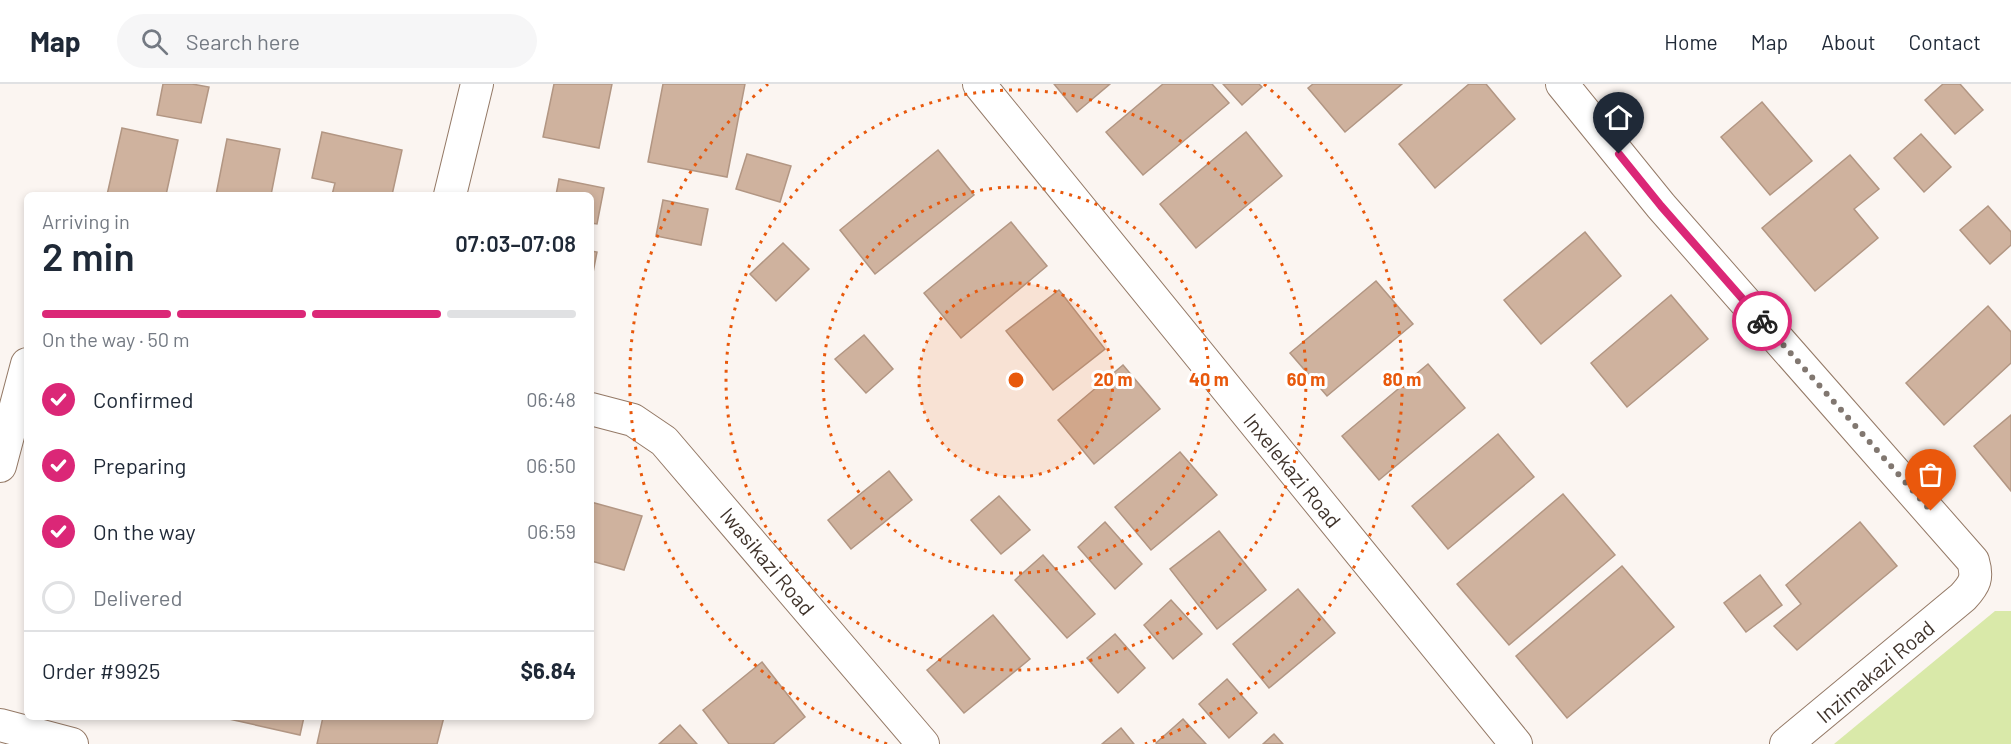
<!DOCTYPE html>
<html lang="en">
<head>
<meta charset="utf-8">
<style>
  body { margin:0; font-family:Barlow,sans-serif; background:#f6f6f7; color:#1f2937; height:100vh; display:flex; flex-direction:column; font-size:22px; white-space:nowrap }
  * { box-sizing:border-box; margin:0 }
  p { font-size:20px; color:#747a83 }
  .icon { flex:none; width:33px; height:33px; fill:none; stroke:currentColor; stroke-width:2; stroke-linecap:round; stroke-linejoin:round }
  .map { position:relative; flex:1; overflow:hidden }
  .details { position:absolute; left:24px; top:108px; width:570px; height:528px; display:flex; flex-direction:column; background:#fff; border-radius:9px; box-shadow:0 3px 9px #0003 }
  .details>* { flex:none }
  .pin { position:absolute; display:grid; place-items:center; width:51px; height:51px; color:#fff; margin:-62px -26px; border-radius:50% 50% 50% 0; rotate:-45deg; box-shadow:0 0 6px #0007 }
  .pin .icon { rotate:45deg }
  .courier { position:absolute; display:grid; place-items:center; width:60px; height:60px; margin:-30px; border:4px solid #db2777; border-radius:50%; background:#fff; color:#222; box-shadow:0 2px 8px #0007 }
  .headline em { font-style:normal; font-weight:600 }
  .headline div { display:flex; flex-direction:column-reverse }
  .headline { display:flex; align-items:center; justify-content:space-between; height:102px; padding:0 18px }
  h1 { font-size:39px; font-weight:600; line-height:45px }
  .bar { display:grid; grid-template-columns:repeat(4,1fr); gap:9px 6px; align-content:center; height:72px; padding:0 18px }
  .bar i { height:8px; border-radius:4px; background:#e0e1e3 }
  .bar .active { background:#db2777 }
  .bar p { grid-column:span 4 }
  .line { display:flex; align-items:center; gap:15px; padding:0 18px; border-top:2px solid #e0e1e3 }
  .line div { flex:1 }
  ol { padding:0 18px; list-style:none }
  li { display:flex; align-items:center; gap:18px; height:66px }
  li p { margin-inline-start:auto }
  li .icon { padding:6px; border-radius:50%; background:#db2777; color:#fff; stroke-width:4 }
  li:last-child { color:#747a83 }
  li i { width:33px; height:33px; border:3px solid #e0e1e3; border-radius:50% }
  header { display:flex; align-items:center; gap:36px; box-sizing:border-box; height:84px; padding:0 30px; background:#fff; border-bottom:2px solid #e0e1e3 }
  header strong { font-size:28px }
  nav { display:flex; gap:33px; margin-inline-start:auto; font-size:21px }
  .search { width:420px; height:54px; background:#f6f6f7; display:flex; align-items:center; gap:15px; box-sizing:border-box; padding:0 21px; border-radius:33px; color:#747a83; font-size:22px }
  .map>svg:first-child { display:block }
  .green { fill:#d9e9a9 }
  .building { fill:#cfb29e; stroke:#b29683; stroke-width:1.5 }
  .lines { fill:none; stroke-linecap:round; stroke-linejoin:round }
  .minor-casing { stroke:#947966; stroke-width:34 }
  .minor { stroke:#fff; stroke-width:32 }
  .done { stroke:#817770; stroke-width:6; stroke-dasharray:0 10.8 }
  .route { stroke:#db2777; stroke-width:8 }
  .ring { fill:none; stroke:#e8590c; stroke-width:3; stroke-dasharray:3 6 }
  .labels { text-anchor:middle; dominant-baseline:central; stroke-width:6; stroke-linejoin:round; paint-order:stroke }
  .street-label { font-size:21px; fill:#3f332b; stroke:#fff }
  .centre { fill:#e8590c; stroke:#fff; stroke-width:3 }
  .ring-label { font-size:18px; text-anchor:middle; font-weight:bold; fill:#e8590c; stroke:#fff; stroke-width:6; stroke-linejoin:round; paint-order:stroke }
</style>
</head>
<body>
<header>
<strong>Map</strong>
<div class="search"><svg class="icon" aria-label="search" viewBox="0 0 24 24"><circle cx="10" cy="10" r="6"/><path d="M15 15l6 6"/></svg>Search here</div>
<nav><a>Home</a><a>Map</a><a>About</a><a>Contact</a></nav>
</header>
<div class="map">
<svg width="2011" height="660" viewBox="0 0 2011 660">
  <rect width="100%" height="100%" fill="#fbf5f1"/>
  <polygon class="green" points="1995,527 2011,527 2011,660 1834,660"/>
  <g class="building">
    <polygon points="163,0 192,0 209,3 201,39 157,31"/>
    <polygon points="554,0 612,0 599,64 543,53"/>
    <polygon points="663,0 745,0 727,93 648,78"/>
    <polygon points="1054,0 1110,0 1077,28"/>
    <polygon points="1163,0 1212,0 1229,19 1143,91 1106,48"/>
    <polygon points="1223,0 1259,0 1262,3 1242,21"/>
    <polygon points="1313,0 1402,0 1345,48 1308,4"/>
    <polygon points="1469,0 1486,0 1515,35 1435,104 1399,60"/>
    <polygon points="1943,0 1960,0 1983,26 1955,50 1925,16"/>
    <polygon points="1762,18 1812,77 1770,111 1721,53"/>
    <polygon points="122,44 178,56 166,111 107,111"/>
    <polygon points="322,48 402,66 392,111 332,111 335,99 312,94"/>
    <polygon points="1246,48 1282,92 1196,164 1160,120"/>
    <polygon points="1921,50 1951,83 1924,108 1894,74"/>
    <polygon points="227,55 280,65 271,111 216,111"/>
    <polygon points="938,66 974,111 875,190 840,146"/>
    <polygon points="747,70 791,82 780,118 736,105"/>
    <polygon points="1850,71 1879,105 1854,125 1878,154 1815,207 1762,144"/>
    <polygon points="559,95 604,104 597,140 591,139 591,111 556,111"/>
    <polygon points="663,116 708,125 701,161 656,152"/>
    <polygon points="1988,122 2011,148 2011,161 1990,180 1960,146"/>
    <polygon points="1011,138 1047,182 961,254 924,209"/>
    <polygon points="1585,148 1621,192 1541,260 1504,216"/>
    <polygon points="783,159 809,185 776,217 750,190"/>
    <polygon points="591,167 597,168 591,199"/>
    <polygon points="1376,197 1413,240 1327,312 1290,269"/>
    <polygon points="1059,206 1105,265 1053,306 1006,247"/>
    <polygon points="1671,211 1708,255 1627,323 1591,279"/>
    <polygon points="1988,222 2011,248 2011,279 1944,341 1906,299"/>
    <polygon points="864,251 893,285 866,309 835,275"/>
    <polygon points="1428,280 1465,324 1379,396 1342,352"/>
    <polygon points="1123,281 1160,325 1094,380 1058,336"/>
    <polygon points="2011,331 2011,407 1974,362"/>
    <polygon points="1498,350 1534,393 1448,465 1412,422"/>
    <polygon points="1180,368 1217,411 1151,466 1115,423"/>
    <polygon points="889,387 912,416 851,465 828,436"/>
    <polygon points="1563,410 1615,471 1509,561 1457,500"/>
    <polygon points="999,412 1030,446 1001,470 971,436"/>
    <polygon points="591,418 642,432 624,486 591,477"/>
    <polygon points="1105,438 1142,480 1115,505 1078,463"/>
    <polygon points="1860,438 1897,482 1797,566 1774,542 1801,520 1786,501"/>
    <polygon points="1219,447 1266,506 1217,545 1170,485"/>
    <polygon points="1043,471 1095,530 1067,554 1015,496"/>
    <polygon points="1622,482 1674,543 1567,634 1516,572"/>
    <polygon points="1760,491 1782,521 1746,548 1724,519"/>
    <polygon points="1298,505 1335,549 1269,604 1233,560"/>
    <polygon points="1171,516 1202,550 1173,575 1144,541"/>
    <polygon points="993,531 1030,575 964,629 927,586"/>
    <polygon points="1115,550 1145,584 1118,609 1087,574"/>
    <polygon points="762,578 805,633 773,660 729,660 703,626"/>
    <polygon points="1227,595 1257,629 1229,654 1199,620"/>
    <polygon points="220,633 304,633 300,651"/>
    <polygon points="323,633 444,633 437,660 317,660"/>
    <polygon points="1183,635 1206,660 1157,660 1156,659"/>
    <polygon points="680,641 697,660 659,660"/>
    <polygon points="1121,644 1134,660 1102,660"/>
    <polygon points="1274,650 1283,660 1263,660"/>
  </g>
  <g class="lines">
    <defs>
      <g id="minor">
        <polyline points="979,0 1516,660"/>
        <path d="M1562 0 1661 122 1973 477C1978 494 1975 500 1963 513L1786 660"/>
        <polyline points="450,111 477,0"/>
        <polyline points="591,325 633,336 664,357 923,660"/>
        <polyline points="0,382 27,280"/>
        <polyline points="0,641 72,660"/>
      </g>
    </defs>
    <use href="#minor" class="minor-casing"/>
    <use href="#minor" class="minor"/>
  </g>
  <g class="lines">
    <polyline class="done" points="1762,237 1931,427"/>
    <polyline class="route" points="1619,70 1661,122 1762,237"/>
  </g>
  <circle cx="1016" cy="296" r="97" fill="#e8590c" fill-opacity=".12"/>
  <g class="ring">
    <circle cx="1016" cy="296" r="97"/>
    <circle cx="1016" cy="296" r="193"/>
    <circle cx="1016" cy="296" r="290"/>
    <path d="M887 660A386 386 0 0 1 768 0M1264 0A386 386 0 0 1 1145 660"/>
  </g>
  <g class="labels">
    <g class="street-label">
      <text transform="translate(1293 386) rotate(51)">Inxelekazi Road</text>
      <text transform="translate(768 477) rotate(50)">Iwasikazi Road</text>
      <text transform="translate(1875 587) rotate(-40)">Inzimakazi Road</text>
    </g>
  </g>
  <circle cx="1016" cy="296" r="9" class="centre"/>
  <g class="ring-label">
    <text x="1113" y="302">20 m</text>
    <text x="1209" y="302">40 m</text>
    <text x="1306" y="302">60 m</text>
    <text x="1402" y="302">80 m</text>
  </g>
</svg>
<div class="pin" style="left:1931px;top:427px;background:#ea580c"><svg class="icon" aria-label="bag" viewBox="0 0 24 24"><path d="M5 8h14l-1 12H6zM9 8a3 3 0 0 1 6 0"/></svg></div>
<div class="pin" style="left:1619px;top:70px;background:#1f2937"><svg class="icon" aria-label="home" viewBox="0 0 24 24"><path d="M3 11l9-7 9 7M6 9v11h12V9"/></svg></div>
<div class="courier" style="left:1762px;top:237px"><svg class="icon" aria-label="bike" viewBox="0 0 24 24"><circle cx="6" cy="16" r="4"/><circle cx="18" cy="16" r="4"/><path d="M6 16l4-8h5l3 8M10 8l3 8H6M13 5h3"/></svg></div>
<section class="details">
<div class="headline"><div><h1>2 min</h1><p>Arriving in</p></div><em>07:03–07:08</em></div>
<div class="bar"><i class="active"></i><i class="active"></i><i class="active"></i><i></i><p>On the way · 50 m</p></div>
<ol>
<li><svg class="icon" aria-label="check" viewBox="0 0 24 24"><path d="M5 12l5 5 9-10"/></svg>Confirmed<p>06:48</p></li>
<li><svg class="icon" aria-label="check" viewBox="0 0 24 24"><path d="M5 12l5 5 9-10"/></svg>Preparing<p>06:50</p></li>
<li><svg class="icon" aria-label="check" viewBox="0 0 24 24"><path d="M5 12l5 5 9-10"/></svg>On the way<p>06:59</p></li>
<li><i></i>Delivered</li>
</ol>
<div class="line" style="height:78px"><div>Order #9925</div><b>$6.84</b></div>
</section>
</div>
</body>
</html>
